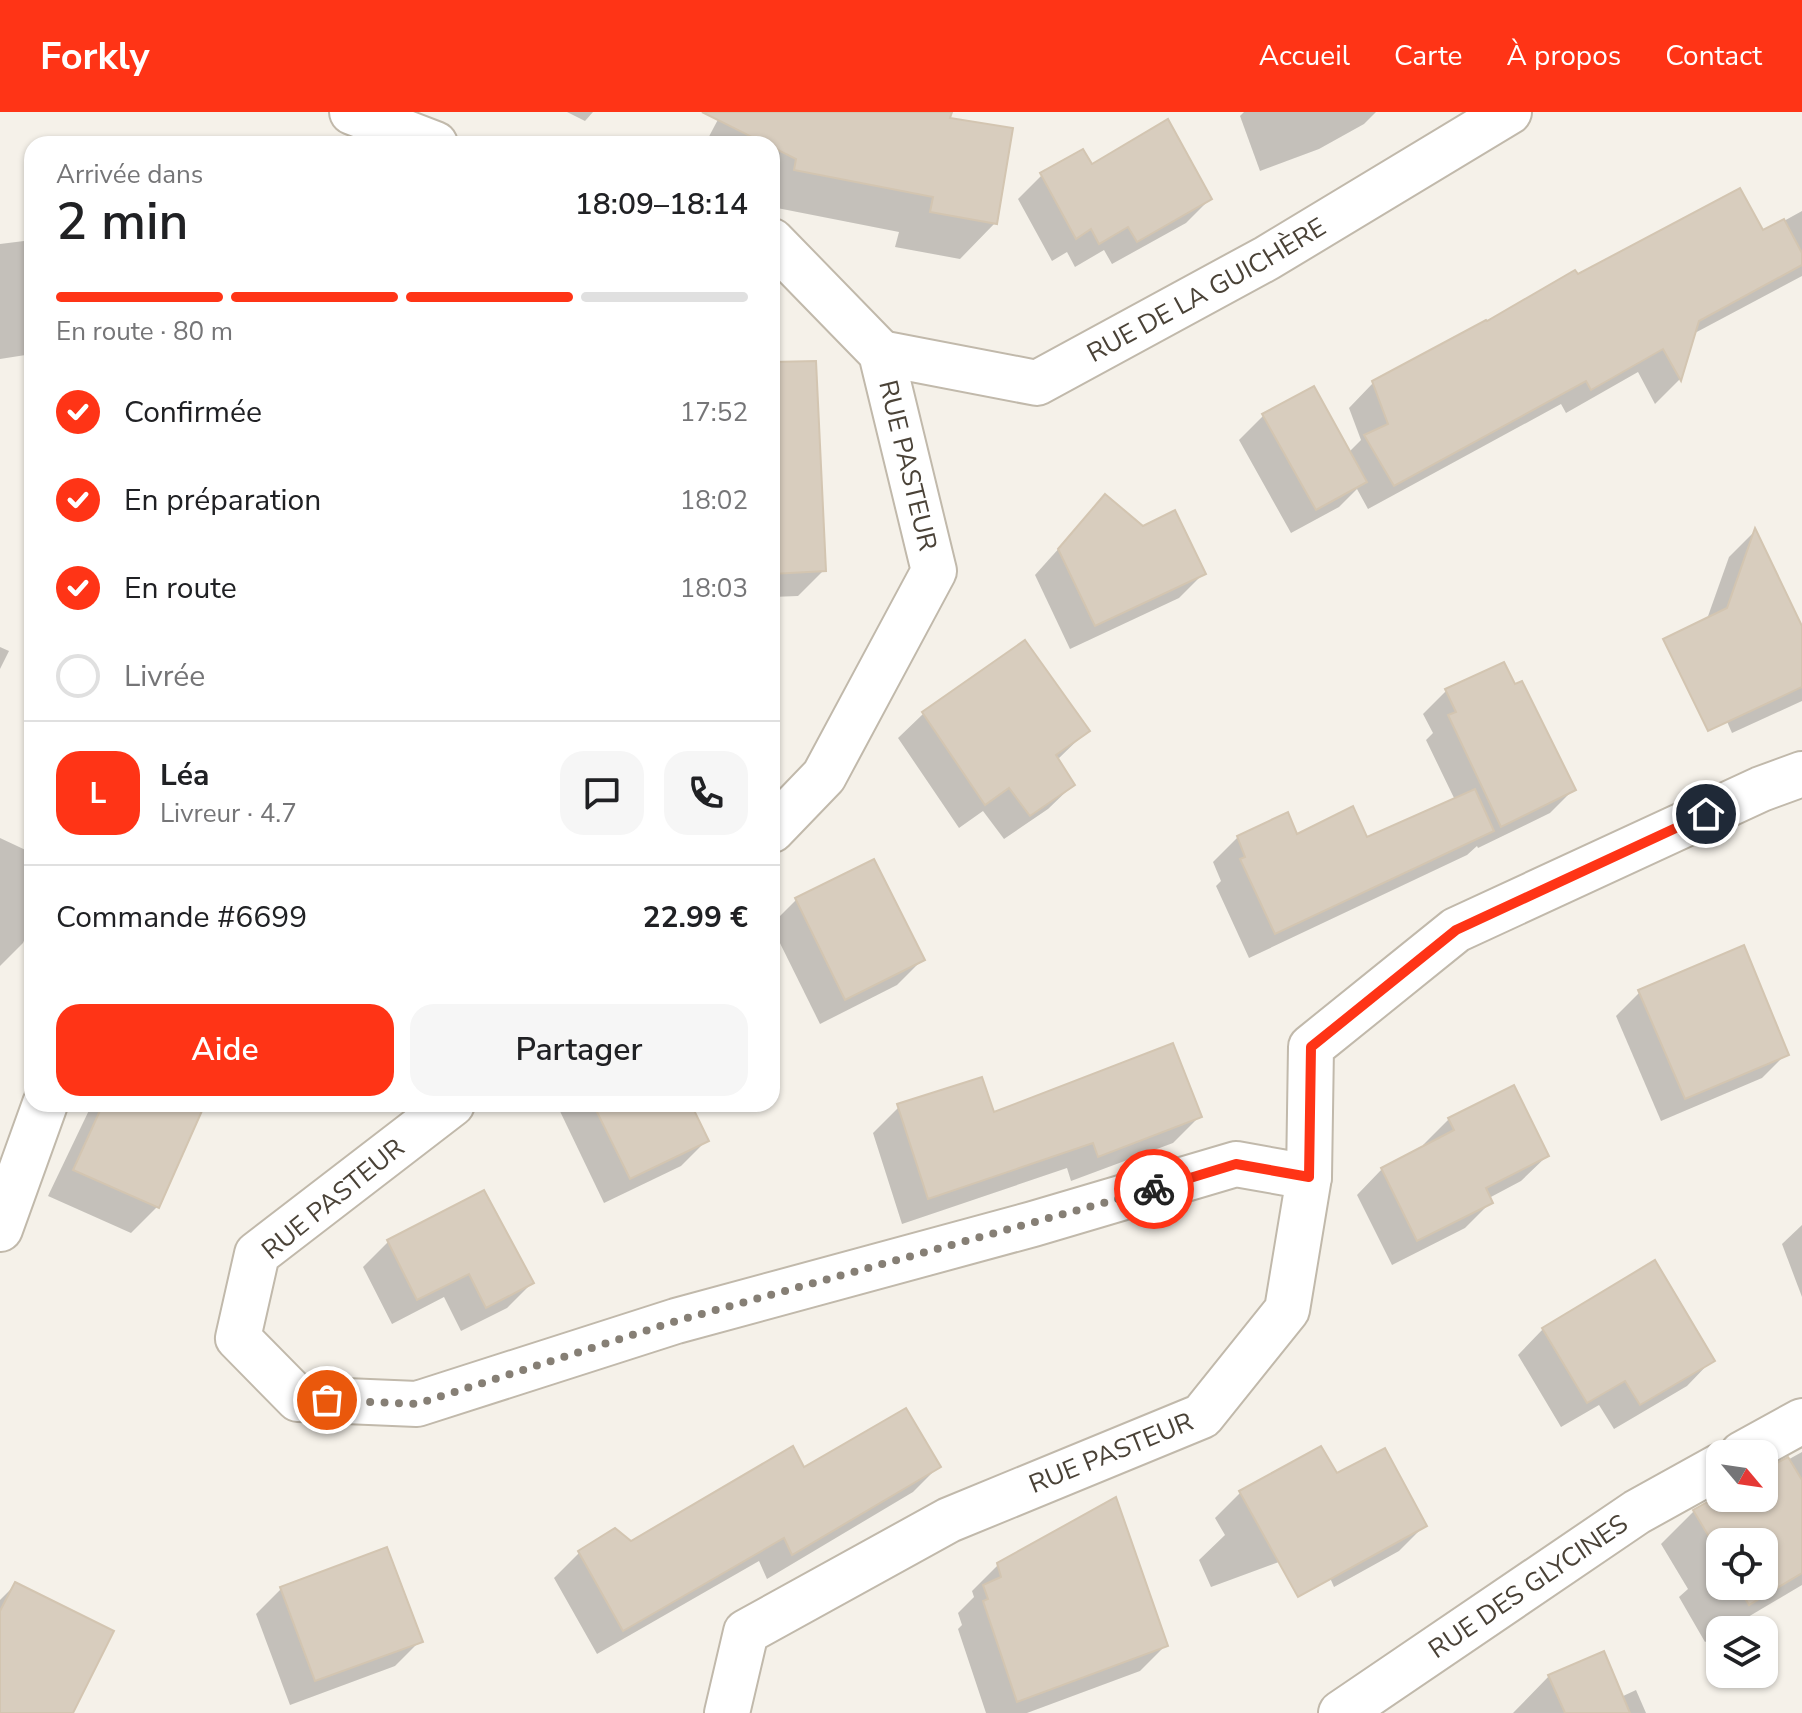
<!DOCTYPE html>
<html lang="fr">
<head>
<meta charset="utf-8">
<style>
  body { margin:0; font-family:"Nunito Sans",sans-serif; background:#f6f6f6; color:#202124; height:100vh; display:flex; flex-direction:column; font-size:30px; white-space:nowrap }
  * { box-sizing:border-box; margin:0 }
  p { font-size:26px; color:#757577 }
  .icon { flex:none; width:44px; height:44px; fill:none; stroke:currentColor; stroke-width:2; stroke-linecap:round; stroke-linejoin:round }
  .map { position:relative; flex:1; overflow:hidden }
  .details { position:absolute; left:24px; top:24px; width:756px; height:976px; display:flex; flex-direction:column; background:#fff; border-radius:24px; box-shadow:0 2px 6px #0004 }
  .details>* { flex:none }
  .needle { width:52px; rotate:119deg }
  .controls { position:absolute; left:1706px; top:1328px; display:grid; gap:16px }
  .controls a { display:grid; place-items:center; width:72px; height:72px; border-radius:16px; background:#fff; box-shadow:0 2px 6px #0004; font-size:40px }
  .pin { position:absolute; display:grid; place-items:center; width:68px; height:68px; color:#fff; margin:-34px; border:4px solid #fff; border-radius:50%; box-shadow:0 2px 8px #0007 }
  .courier { position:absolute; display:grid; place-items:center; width:80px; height:80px; margin:-40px; border:6px solid #ff3416; border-radius:50%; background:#fff; color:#222; box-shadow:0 2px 10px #0007 }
  .headline em { font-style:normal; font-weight:600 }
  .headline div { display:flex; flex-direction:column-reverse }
  .headline { display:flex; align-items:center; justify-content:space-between; height:136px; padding:0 32px }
  h1 { font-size:52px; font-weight:600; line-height:60px }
  .bar { display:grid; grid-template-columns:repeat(4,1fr); gap:12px 8px; align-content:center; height:96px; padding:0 32px }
  .bar i { height:10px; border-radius:6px; background:#e0e0e0 }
  .bar .selected { background:#ff3416 }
  .bar p { grid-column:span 4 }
  .line { display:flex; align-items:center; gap:20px; padding:0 32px; border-top:2px solid #e0e0e0 }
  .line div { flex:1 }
  .round { display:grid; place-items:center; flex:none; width:84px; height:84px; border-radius:24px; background:#f6f6f6 }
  ol { padding:0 32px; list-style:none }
  li { display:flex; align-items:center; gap:24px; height:88px }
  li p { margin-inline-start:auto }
  li .icon { padding:8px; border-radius:50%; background:#ff3416; color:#fff; stroke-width:4 }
  li:last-child { color:#757577 }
  li i { width:44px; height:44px; border:4px solid #e0e0e0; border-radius:50% }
  .primary-button { display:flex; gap:16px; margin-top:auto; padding:16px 32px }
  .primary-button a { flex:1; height:92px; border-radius:24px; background:#ff3416; color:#fff; font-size:32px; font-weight:600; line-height:92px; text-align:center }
  .primary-button a+a { background:#f6f6f6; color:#202124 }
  header { display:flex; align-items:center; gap:48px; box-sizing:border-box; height:112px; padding:0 40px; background:#ff3416; color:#fff }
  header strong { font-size:38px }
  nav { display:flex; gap:44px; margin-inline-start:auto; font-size:28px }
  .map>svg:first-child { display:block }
  .shadow { fill:#0003; fill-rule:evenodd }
  .building { fill:#d8cdbe; stroke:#d3c5b1; stroke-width:2 }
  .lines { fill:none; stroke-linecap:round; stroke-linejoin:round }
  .street-casing { stroke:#c1b9ab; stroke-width:48 }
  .street { stroke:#fff; stroke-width:44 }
  .done { stroke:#867f75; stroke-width:8; stroke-dasharray:0 14.4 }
  .route { stroke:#ff3416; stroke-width:10 }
  .labels { text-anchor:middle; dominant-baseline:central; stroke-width:6; stroke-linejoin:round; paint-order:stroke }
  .street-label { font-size:26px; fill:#4a4237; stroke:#fff }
</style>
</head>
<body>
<header>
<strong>Forkly</strong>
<nav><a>Accueil</a><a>Carte</a><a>À propos</a><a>Contact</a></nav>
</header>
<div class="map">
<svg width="1802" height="1601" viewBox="0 0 1802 1601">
  <rect width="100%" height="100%" fill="#f5f1e9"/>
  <g class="shadow">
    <polygon points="567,0 593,0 585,9"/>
    <polygon points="722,0 950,0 948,8 995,111 960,147 895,135 899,120 772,95 772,32 705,32"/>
    <polygon points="1244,0 1376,0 1364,12 1319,37 1260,59 1240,4"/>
    <polygon points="1091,55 1210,87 1186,111 1112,152 1104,138 1075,155 1067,140 1052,149 1018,87 1042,63"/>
    <polygon points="1802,99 1802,164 1693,222 1679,268 1655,292 1638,260 1566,301 1561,292 1368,397 1357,377 1339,395 1291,421 1239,328 1263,304 1348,341 1361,328 1349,296 1373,271 1577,165 1762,121"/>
    <polygon points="32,128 32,242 0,247 0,132"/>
    <polygon points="772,347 824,458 798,484 772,485"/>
    <polygon points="1105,385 1204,461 1179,486 1070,537 1035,463"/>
    <polygon points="1754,420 1802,516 1802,589 1732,621 1696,538 1729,445"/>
    <polygon points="1025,531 1087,619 1057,648 1073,673 1048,697 1004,727 983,699 959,716 898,626 923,602"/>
    <polygon points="0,535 9,539 0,557"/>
    <polygon points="1446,579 1573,678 1550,701 1478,736 1477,734 1467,743 1249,846 1216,774 1221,769 1213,750 1238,725 1366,727 1455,688 1426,628 1433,621 1423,602"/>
    <polygon points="0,726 32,741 32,811 23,831 0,854"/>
    <polygon points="796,788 923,847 897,873 820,912 772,815 772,812"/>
    <polygon points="1640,880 1786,942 1762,966 1661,1009 1616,904"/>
    <polygon points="92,992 203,992 157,1095 131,1121 48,1084"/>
    <polygon points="689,992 706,1029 681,1054 604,1091 557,993"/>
    <polygon points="899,995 992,1002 1199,1005 1173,1031 1071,1069 1067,1056 902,1112 873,1021"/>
    <polygon points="1449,1007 1547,1044 1521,1069 1489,1086 1491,1090 1465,1116 1392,1153 1357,1083 1382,1057 1425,1035 1423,1033"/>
    <polygon points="484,1080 532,1171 507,1196 461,1219 444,1185 392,1212 363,1155 388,1130"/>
    <polygon points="1802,1113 1802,1185 1782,1132"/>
    <polygon points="1543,1217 1712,1248 1687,1274 1614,1317 1599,1293 1561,1315 1518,1243"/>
    <path d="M1802 1340V1473L1726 1518H1720V1522L1705 1530 1679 1485 1688 1477 1661 1432 1694 1399 1720 1385 1764 1386V1361ZM1720 1430H1764V1474H1720Z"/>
    <polygon points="938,1355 913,1380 767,1467 759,1449 597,1542 554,1466 579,1441 631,1432 803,1357"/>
    <polygon points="1336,1364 1424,1414 1399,1439 1334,1475 1317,1436 1211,1475 1199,1448 1225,1423 1215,1406 1240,1381"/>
    <polygon points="998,1453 1166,1533 1140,1559 1027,1601 986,1601 958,1517 962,1513 958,1501 974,1485 972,1479"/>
    <polygon points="16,1472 71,1601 0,1601 0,1488"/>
    <polygon points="281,1477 420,1529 395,1554 290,1593 256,1502"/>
    <polygon points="1549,1564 1621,1585 1636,1578 1646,1601 1513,1601"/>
  </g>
  <g class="building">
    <polygon points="702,0 952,0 950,6 1013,16 997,112 930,100 933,85 794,58 796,47 772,35 772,32 766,32"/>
    <polygon points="1168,7 1212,87 1137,130 1128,115 1099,132 1091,117 1076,127 1040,61 1083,37 1092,52"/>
    <polygon points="1740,76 1763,118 1784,107 1802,141 1802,153 1699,209 1681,269 1663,237 1591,278 1586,269 1394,374 1364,323 1388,312 1372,269 1486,208 1487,209 1575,158 1578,162"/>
    <polygon points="816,249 826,459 772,462 772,250"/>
    <polygon points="1314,274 1367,370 1316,398 1262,302"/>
    <polygon points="1105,382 1143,414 1175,398 1206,462 1095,514 1058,437"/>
    <polygon points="1755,416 1802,514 1802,575 1708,619 1663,527 1727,496"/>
    <polygon points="1025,528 1090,619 1056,643 1075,673 1030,704 1009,676 985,693 922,600"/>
    <polygon points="1504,550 1515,572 1522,569 1576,678 1501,715 1448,603 1456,600 1445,577"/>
    <polygon points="1475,677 1494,719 1275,822 1240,747 1245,745 1237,724 1288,700 1297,722 1353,694 1367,725"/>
    <polygon points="874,747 925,848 845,888 795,786"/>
    <polygon points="1744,833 1789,943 1685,987 1638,878"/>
    <polygon points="1173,931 1202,1005 1098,1045 1093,1031 928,1087 897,992 982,965 994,1000"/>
    <polygon points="1514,973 1549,1044 1486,1076 1493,1091 1417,1129 1381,1056 1454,1018 1448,1006"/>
    <polygon points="103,992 205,992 159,1096 73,1058"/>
    <polygon points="593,992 691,992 709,1029 630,1067"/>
    <polygon points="484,1078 534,1171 486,1196 469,1162 417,1188 387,1128"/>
    <polygon points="1655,1148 1715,1249 1640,1293 1625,1269 1587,1291 1542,1216"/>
    <polygon points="906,1296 941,1355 792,1443 784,1426 623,1519 578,1439 615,1416 631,1429 793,1334 804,1355"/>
    <polygon points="1321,1334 1337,1361 1385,1336 1427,1414 1298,1485 1239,1379"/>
    <polygon points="1788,1345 1802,1368 1802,1461 1749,1493 1738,1474 1764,1474 1764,1430 1720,1430 1720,1443 1693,1398 1720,1383 1720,1386 1764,1386 1764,1358"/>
    <polygon points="1116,1385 1168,1534 1017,1590 983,1489 988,1487 983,1473 1001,1465 997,1451"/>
    <polygon points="387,1435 423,1530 315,1569 280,1475"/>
    <polygon points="15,1470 114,1519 73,1601 0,1601 0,1499"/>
    <polygon points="1604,1539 1630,1601 1565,1601 1548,1563"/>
  </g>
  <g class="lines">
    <defs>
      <g id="street">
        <polyline points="352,0 435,32"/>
        <path id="s1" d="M772 129 881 241 934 459 824 664 772 718"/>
        <path id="s2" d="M881 241 1037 271 1267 146 1509 0"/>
        <polyline points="452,992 257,1142 238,1226 298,1287 417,1292 676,1209 1033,1112 1236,1052 1309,1065 1287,1198 1202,1304 949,1408 746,1520 727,1601"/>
        <polyline points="1309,1065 1311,935 1456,818 1761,677 1802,662"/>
        <polyline points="0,1117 45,992"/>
        <polyline points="1742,1342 1802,1309"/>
        <path id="s3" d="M1341 1601 1637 1400 1720 1354"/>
      </g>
    </defs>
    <use href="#street" class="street-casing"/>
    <use href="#street" class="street"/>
  </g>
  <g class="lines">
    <polyline class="done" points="327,1288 417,1292 676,1209 1154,1077"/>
    <polyline class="route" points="1154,1077 1236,1052 1309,1065 1311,935 1456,818 1706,702"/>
  </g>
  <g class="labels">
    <g class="street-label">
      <text stroke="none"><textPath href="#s2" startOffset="352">RUE DE LA GUICHÈRE</textPath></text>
      <text stroke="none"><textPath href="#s1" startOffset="272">RUE PASTEUR</textPath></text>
      <text transform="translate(333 1087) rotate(-39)">RUE PASTEUR</text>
      <text transform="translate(1111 1341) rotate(-22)">RUE PASTEUR</text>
      <text stroke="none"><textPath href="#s3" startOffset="226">RUE DES GLYCINES</textPath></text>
    </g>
  </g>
</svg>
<div class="controls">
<a><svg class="needle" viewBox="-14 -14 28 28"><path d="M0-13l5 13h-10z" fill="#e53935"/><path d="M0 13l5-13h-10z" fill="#757577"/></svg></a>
<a><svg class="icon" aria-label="locate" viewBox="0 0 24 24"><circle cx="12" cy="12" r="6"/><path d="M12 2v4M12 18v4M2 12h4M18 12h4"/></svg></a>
<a><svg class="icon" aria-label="layers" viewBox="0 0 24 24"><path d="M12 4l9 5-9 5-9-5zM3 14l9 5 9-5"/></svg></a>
</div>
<div class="pin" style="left:327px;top:1288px;background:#ea580c"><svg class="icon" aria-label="bag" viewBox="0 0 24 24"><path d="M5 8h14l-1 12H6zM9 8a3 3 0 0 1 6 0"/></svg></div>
<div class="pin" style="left:1706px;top:702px;background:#1f2937"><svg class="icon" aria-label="home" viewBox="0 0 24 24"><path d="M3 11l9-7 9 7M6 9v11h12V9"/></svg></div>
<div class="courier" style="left:1154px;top:1077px"><svg class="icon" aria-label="bike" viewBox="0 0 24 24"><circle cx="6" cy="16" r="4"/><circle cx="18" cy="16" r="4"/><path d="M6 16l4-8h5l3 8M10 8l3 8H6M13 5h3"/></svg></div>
<section class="details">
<div class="headline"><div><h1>2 min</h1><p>Arrivée dans</p></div><em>18:09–18:14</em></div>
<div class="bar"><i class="selected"></i><i class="selected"></i><i class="selected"></i><i></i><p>En route · 80 m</p></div>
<ol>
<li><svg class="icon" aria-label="check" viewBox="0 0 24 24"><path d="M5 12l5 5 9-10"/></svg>Confirmée<p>17:52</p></li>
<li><svg class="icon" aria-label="check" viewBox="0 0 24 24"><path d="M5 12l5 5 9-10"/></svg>En préparation<p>18:02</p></li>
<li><svg class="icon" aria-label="check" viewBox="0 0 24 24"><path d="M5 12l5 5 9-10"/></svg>En route<p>18:03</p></li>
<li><i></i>Livrée</li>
</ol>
<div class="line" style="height:144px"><b class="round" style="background:#ff3416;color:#fff">L</b><div><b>Léa</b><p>Livreur · 4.7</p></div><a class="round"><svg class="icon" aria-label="chat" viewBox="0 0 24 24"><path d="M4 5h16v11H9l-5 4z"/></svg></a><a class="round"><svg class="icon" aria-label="phone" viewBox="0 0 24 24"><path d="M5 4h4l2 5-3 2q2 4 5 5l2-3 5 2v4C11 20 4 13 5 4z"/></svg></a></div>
<div class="line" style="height:104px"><div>Commande #6699</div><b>22.99 €</b></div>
<div class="primary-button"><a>Aide</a><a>Partager</a></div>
</section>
</div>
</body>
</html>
